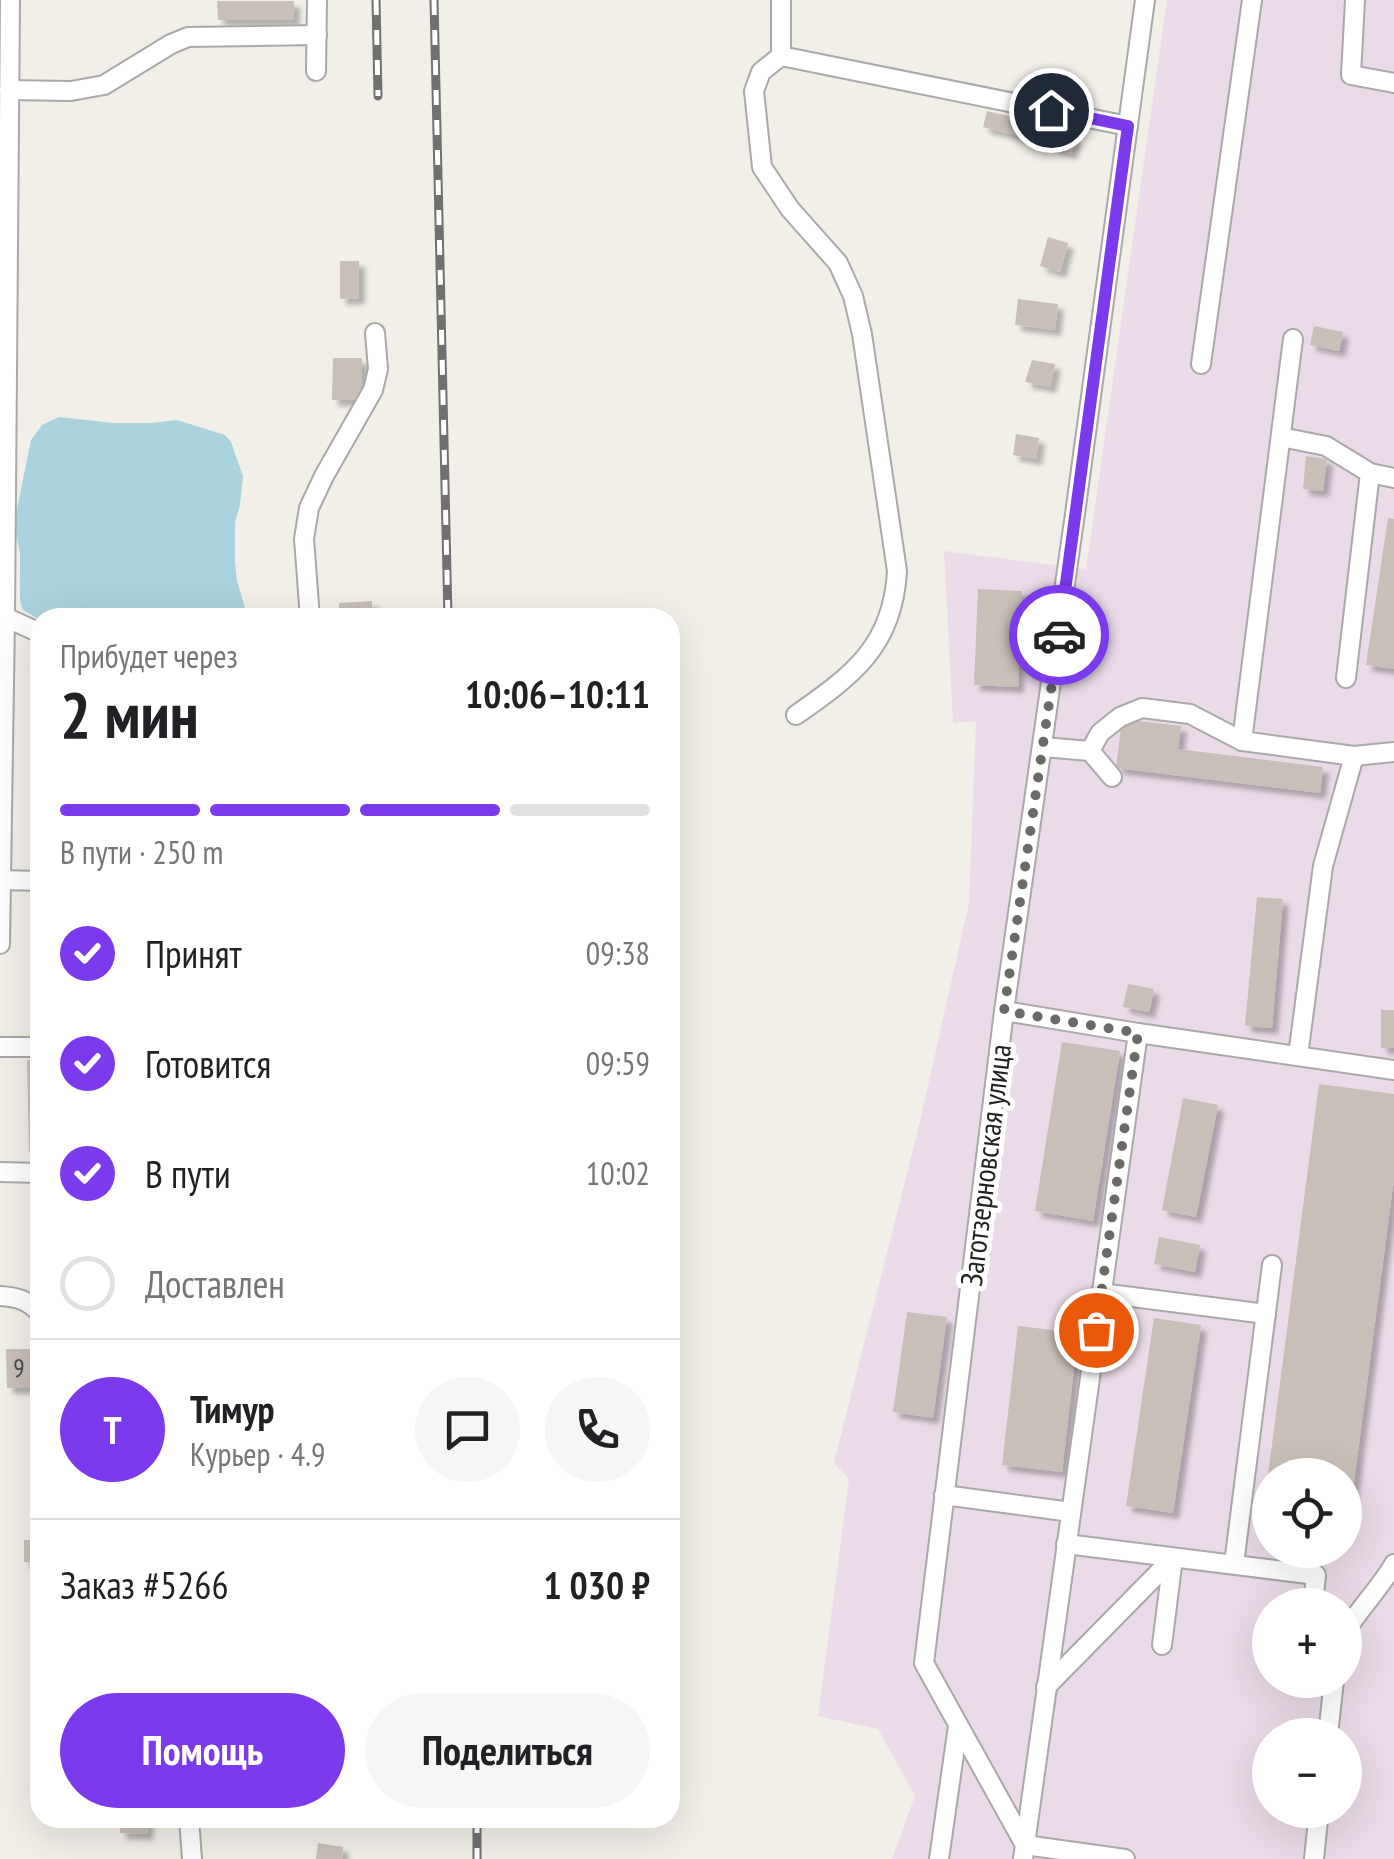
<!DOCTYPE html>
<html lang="ru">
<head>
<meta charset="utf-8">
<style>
  body { margin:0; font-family:"PT Sans Narrow",sans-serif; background:#f6f6f6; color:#202124; height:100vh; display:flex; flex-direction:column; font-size:38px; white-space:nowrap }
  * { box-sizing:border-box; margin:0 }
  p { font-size:32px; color:#757577 }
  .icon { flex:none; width:55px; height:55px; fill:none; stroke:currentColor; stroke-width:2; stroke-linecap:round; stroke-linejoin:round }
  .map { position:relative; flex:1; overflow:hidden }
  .panel { position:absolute; left:30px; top:608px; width:650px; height:1220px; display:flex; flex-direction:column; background:#fff; border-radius:30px; box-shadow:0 10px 40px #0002 }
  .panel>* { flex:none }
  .tools { position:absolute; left:1252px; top:1458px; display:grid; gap:20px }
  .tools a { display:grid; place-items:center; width:110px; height:110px; border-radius:50%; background:#fff; box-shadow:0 10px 40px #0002; font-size:50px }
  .pin { position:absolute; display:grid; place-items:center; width:85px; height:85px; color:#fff; margin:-42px; border:5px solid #fff; border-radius:50%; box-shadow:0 2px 10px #0007 }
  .courier { position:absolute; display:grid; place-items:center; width:100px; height:100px; margin:-50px; border:8px solid #7c3aed; border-radius:50%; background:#fff; color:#222; box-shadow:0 2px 12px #0007 }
  .overview em { font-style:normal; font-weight:700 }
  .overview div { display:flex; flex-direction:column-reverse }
  .overview { display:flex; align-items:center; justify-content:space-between; height:170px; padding:0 30px }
  h1 { font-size:65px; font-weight:700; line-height:75px }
  .bar { display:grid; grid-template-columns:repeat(4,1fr); gap:15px 10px; align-content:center; height:120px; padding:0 30px }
  .bar i { height:12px; border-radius:8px; background:#e0e0e0 }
  .bar .selected { background:#7c3aed }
  .bar p { grid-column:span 4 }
  .line { display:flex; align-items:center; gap:25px; padding:0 30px; border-top:2px solid #e0e0e0 }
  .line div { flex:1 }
  .round { display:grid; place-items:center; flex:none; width:105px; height:105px; border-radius:52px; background:#f6f6f6 }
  ol { padding:0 30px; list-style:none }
  li { display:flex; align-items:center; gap:30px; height:110px }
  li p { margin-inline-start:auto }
  li .icon { padding:10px; border-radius:50%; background:#7c3aed; color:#fff; stroke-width:4 }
  li:last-child { color:#757577 }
  li i { width:55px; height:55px; border:5px solid #e0e0e0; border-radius:50% }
  .action { display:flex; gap:20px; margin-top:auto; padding:20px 30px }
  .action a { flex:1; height:115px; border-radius:60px; background:#7c3aed; color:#fff; font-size:40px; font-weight:700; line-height:115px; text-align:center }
  .action a+a { background:#f6f6f6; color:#202124 }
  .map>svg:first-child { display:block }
  .industrial { fill:#ebdbe8; fill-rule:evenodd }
  .water { fill:#aad3df }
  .building { fill:#c7bfb8; filter:url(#shadow) }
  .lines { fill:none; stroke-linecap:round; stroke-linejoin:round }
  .minor-casing { stroke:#a9a9a9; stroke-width:22 }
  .minor { stroke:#fff; stroke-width:18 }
  .rail-casing { stroke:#707070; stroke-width:9 }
  .rail { stroke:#fff; stroke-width:5; stroke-dasharray:15; stroke-linecap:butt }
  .done { stroke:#6b6a68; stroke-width:10; stroke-dasharray:0 18 }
  .route { stroke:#7c3aed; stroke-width:12 }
  .labels { text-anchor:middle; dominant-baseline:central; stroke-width:10; stroke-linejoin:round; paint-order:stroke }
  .number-label { font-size:25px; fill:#4b4948 }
  .street-label { font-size:30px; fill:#222; stroke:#fff }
</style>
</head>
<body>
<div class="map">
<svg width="1394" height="1859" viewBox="0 0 1394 1859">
  <defs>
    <filter id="shadow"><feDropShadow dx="6" dy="6" stdDeviation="2.5" flood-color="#0004"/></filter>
  </defs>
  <rect width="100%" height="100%" fill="#f2efe9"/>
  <path class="industrial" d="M1167 0H1394V1859H892L915 1796 878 1729 818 1716 849 1479 834 1463 920 1121 969 903 976 721 953 723 944 551 1086 569ZM1270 1475H1345V1550H1270ZM1270 1605H1345V1680H1270ZM1270 1735H1345V1810H1270Z"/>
  <polygon class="water" points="59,417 114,423 150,423 177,420 225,435 231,442 243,476 240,505 235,522 235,562 237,581 245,608 244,617 40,618 40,620 23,610 20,601 20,553 14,524 31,440 42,425"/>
  <g class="building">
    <polygon points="217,1 294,1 294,20 218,20"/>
    <polygon points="987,111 1027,120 1023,137 983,127"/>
    <polygon points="1058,133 1076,138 1071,154 1052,148"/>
    <polygon points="1048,237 1068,243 1060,272 1040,266"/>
    <polygon points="340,261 359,261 359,298 340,299"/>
    <polygon points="1018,299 1058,304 1055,330 1015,325"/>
    <polygon points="1314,326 1343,332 1339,351 1310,345"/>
    <polygon points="333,358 362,358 362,400 332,400"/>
    <polygon points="1032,360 1055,364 1050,387 1025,382"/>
    <polygon points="1016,434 1039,438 1036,459 1013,455"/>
    <polygon points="1306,456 1327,459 1323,491 1303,489"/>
    <polygon points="1388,518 1394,519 1394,669 1366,665"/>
    <polygon points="978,589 1022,591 1018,687 974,685"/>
    <polygon points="372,601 373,618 339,618 339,603"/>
    <polygon points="1122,719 1181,726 1178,749 1323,767 1320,793 1116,768"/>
    <polygon points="33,894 40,894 40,1021 31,1021"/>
    <polygon points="1257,897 1283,899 1272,1028 1245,1026"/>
    <polygon points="1128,984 1154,989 1149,1012 1123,1007"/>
    <rect x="1381" y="1010" width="13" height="38"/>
    <polygon points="1062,1042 1120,1051 1093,1221 1035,1211"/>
    <polygon points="27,1060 40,1060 40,1152 29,1152"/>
    <polygon points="1319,1084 1394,1094 1394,1178 1347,1535 1345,1535 1345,1475 1268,1475"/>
    <polygon points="1183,1098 1218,1105 1196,1217 1162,1210"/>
    <polygon points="1159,1237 1200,1245 1195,1272 1154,1264"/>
    <polygon points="907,1312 947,1317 933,1418 893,1412"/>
    <polygon points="1154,1318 1201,1325 1173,1513 1126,1506"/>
    <polygon points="1018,1326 1078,1333 1062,1472 1002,1465"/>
    <polygon points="6,1349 32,1349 32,1388 7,1388"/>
    <polygon points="1268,1480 1270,1480 1270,1541 1260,1540"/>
    <rect x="24" y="1540" width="16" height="22"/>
    <polygon points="121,1818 148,1818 147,1834 120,1833"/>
    <polygon points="318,1843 343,1847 342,1859 316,1859"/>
  </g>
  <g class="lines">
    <defs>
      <g id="minor">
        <polyline points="781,0 781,56"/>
        <polyline points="1355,0 1351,75 1394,83"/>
        <path d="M781 56 761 72 754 91 762 167 790 209 838 263 853 296 862 334 897 571C893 646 853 675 796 715"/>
        <polyline points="781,56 1128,126"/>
        <polyline points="316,71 317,0"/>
        <polyline points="9,90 71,91 104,85 171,44 188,37 317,35"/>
        <polyline points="1293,339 1242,741 1354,756 1323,866 1298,1056"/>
        <polyline points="1201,364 1252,0"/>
        <polyline points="1281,437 1326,446 1370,473 1394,478"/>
        <polyline points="5,617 40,633"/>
        <polyline points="310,618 304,539 309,508 324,476 373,390 378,369 375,333"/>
        <polyline points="1346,678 1370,473"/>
        <polyline points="1043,747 1090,751 1100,733 1120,717 1142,708 1190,714 1242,741"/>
        <polyline points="1090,751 1112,777"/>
        <polyline points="1354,756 1394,752"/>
        <polyline points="1,880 40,881"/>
        <polyline points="0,944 5,617 10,0"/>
        <polyline points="1004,1011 1138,1033 1023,1859"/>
        <polyline points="1138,1033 1394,1070"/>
        <polyline points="0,1047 40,1047"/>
        <polyline points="0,1172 40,1173"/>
        <polyline points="1101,1293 1266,1314"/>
        <path d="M0 1296C17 1297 28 1300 40 1313"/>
        <polyline points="944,1495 1071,1512"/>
        <polyline points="1066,1544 1316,1575 1313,1605"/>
        <polyline points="1234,1564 1272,1265"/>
        <path d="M1345 1632C1360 1608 1380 1588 1394 1564"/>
        <polyline points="1162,1645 1173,1558"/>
        <polyline points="1046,1687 1173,1558"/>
        <polyline points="1328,1735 1334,1680"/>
        <polyline points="189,1818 192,1859"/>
        <polyline points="1025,1845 924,1663 1004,1011 1074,521 1145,0"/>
        <polyline points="1025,1845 1125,1859"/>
        <polyline points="939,1859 958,1726"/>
        <polyline points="1314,1859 1319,1810"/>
      </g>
    </defs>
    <use href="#minor" class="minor-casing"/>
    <use href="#minor" class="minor"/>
    <defs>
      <g id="rail">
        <polyline points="376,0 378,96"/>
        <polyline points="434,0 448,618"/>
        <polyline points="477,1818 477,1859"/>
      </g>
    </defs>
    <use href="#rail" class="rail-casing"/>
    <use href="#rail" class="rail"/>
  </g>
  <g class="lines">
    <polyline class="done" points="1059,635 1004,1011 1138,1033 1096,1330"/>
    <polyline class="route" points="1051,110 1128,126 1059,635"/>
  </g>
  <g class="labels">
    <g class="number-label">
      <text x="19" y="1368">9</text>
    </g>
    <g class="street-label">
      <text transform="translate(985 1165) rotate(-83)">Заготзерновская улица</text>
    </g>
  </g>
</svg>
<div class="tools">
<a><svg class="icon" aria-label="locate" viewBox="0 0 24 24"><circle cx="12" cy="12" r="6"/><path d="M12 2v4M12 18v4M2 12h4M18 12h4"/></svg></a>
<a>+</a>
<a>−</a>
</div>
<div class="pin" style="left:1096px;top:1330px;background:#ea580c"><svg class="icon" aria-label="bag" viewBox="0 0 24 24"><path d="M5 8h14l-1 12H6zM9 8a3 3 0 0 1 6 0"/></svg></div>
<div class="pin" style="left:1051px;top:110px;background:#1f2937"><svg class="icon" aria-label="home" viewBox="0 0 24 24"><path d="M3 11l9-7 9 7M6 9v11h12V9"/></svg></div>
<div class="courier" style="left:1059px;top:635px"><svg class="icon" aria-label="car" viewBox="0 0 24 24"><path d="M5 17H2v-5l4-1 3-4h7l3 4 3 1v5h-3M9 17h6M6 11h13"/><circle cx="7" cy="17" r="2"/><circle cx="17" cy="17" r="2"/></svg></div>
<section class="panel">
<div class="overview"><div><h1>2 мин</h1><p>Прибудет через</p></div><em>10:06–10:11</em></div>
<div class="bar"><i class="selected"></i><i class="selected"></i><i class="selected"></i><i></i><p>В пути · 250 m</p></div>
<ol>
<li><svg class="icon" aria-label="check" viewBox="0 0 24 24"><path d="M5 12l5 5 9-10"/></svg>Принят<p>09:38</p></li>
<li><svg class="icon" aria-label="check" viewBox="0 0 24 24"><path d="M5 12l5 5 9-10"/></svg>Готовится<p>09:59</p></li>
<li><svg class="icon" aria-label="check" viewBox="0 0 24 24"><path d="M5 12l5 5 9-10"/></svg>В пути<p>10:02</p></li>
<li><i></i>Доставлен</li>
</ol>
<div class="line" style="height:180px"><b class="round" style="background:#7c3aed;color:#fff">Т</b><div><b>Тимур</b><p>Курьер · 4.9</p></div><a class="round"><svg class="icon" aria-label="chat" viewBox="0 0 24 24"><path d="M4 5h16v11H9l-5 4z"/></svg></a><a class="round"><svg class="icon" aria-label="phone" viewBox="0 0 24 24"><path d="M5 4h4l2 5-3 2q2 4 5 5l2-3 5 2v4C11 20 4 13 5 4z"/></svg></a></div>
<div class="line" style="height:130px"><div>Заказ #5266</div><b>1 030 ₽</b></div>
<div class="action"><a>Помощь</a><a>Поделиться</a></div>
</section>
</div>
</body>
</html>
